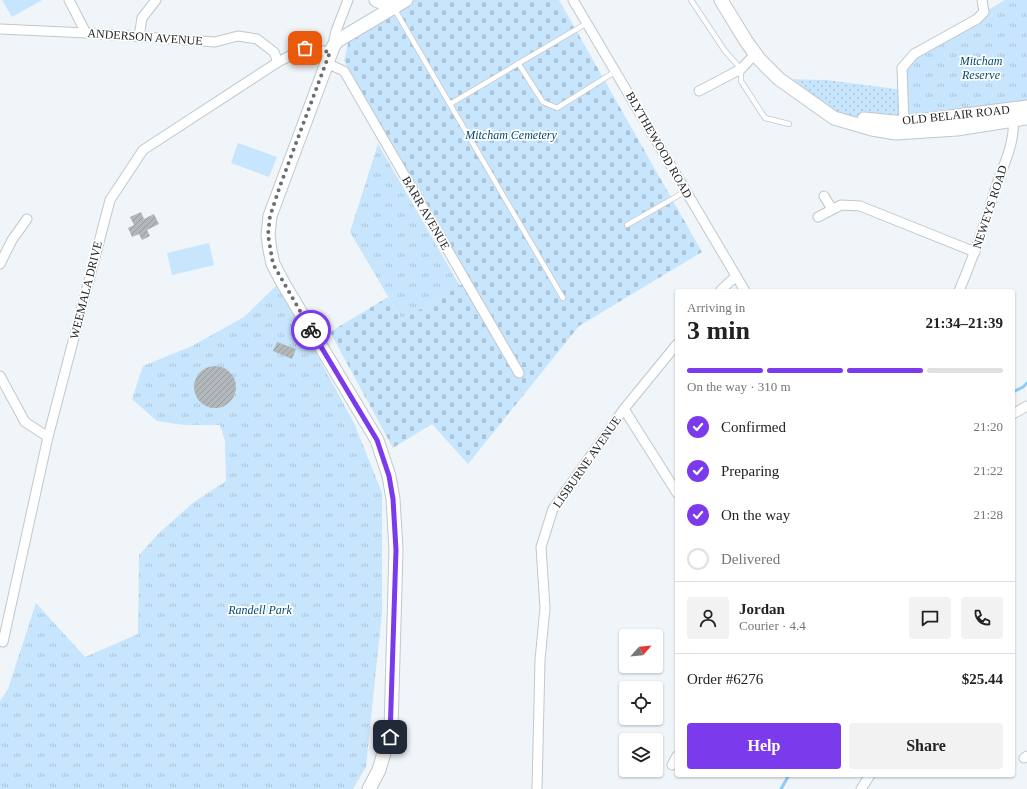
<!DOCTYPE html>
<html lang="en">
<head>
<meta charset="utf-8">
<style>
  body { margin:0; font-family:"Times New Roman",serif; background:#f2f2f2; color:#222; height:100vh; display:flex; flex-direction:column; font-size:15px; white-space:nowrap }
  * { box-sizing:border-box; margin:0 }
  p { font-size:13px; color:#767676 }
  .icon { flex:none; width:22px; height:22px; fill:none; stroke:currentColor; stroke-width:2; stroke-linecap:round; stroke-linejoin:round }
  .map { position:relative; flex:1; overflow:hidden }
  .sheet { position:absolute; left:675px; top:289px; width:340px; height:488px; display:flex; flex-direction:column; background:#fff; border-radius:4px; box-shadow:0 1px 3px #0004 }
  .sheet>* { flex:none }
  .needle { width:26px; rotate:63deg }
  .fabs { position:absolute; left:619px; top:629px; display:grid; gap:8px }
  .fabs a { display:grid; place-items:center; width:44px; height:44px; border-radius:4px; background:#fff; box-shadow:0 1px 3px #0004; font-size:20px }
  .pin { position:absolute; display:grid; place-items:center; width:34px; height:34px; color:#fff; margin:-17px; border-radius:8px; box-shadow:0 2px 6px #0006 }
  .courier { position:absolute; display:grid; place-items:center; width:40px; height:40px; margin:-20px; border:3px solid #7c3aed; border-radius:50%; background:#fff; color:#222; box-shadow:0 1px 5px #0007 }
  .head em { font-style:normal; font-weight:600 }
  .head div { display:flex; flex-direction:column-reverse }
  .head { display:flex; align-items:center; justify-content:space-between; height:68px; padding:0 12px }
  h1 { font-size:26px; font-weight:600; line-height:30px }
  .bar { display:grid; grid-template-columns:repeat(4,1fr); gap:6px 4px; align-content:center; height:48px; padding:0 12px }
  .bar i { height:5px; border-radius:3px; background:#e0e0e0 }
  .bar .on { background:#7c3aed }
  .bar p { grid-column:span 4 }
  .line { display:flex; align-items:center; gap:10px; padding:0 12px; border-top:1px solid #e0e0e0 }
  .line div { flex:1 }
  .round { display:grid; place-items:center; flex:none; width:42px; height:42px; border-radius:4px; background:#f2f2f2 }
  ol { padding:0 12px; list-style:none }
  li { display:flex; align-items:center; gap:12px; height:44px }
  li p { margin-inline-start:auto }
  li .icon { padding:4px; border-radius:50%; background:#7c3aed; color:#fff; stroke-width:4 }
  li:last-child { color:#767676 }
  li i { width:22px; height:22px; border:2px solid #e0e0e0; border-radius:50% }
  .action { display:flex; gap:8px; margin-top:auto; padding:8px 12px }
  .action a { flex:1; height:46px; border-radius:4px; background:#7c3aed; color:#fff; font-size:16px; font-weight:600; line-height:46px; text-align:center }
  .action a+a { background:#f2f2f2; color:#222 }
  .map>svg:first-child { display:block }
  .grass { fill:url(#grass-dots) }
  .cemetery { fill:url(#cemetery-stones) }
  .park { fill:url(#park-tufts) }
  .garden { fill:#c7e5fc }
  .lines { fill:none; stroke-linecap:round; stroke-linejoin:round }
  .stream { stroke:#8bccfc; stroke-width:3 }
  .building { fill:url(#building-hatch) }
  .service-casing { stroke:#c2c7cb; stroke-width:6 }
  .minor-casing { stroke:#c2c7cb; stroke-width:11 }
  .secondary-casing { stroke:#c2c7cb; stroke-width:15 }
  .service { stroke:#fff; stroke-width:4.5 }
  .minor { stroke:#fff; stroke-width:9 }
  .secondary { stroke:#fff; stroke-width:13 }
  .done { stroke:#6b6d70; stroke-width:4; stroke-dasharray:0 7.2 }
  .route { stroke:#7c3aed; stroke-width:5 }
  .labels { text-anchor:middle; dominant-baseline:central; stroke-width:3.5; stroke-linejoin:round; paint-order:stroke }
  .street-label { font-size:12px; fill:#232426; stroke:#fff }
  .park-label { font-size:12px; font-style:italic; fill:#02486e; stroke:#fff }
</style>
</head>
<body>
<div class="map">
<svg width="1027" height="789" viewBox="0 0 1027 789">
  <defs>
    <pattern id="grass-dots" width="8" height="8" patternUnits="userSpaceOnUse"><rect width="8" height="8" fill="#c7e5fc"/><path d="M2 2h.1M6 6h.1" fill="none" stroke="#abc4d8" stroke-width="1.8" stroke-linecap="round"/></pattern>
    <pattern id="cemetery-stones" width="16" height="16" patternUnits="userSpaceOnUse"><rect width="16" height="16" fill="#c7e5fc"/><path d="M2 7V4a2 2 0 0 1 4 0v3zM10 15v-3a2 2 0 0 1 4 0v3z" fill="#abc4d8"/></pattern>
    <pattern id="park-tufts" width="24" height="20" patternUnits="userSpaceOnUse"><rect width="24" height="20" fill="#c7e5fc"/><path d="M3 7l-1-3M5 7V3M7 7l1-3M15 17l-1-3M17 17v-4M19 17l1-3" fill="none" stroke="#abc4d8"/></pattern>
    <pattern id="building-hatch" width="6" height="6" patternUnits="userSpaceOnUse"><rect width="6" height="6" fill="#b2b7ba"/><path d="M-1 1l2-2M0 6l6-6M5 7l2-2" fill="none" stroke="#999da0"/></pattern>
  </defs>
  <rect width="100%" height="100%" fill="#f0f5f9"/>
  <polygon class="grass" points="779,79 826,80 904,90 904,133 834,118"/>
  <polygon class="cemetery" points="414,0 559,0 702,252 579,326 468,464 432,424 393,448 330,332 388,297 402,320 469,280 344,61 349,40"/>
  <g class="park">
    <polygon points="1005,0 1027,0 1027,107 904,123 902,68 914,54"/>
    <polygon points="378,144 460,286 402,320 350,232"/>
    <polygon points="276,286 308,338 355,425 382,493 382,612 366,767 353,789 0,789 0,701 8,689 36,603 85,657 138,634 139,555 159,533 194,502 226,481 225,441 220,425 184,425 157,421 132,399 143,366 192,346 244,317"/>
  </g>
  <g class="garden">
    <polygon points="2,0 42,0 12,17"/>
    <polygon points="238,143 277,157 269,177 231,163"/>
    <polygon points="209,243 214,265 172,275 167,253"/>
  </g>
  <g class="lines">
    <g class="stream">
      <polyline points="1013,392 1023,387 1027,383"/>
      <polyline points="781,789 789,775"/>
    </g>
  </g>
  <g class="building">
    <polygon points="141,212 144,219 154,214 159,224 147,230 150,236 142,240 139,234 132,237 128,228 134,225 130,217"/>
    <polygon points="277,342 296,349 292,359 273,351"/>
    <circle cx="215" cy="387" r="21"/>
  </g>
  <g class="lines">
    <defs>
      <g id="service">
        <polyline points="691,0 725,51 741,69 741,81 765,118 789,124"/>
        <polyline points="395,10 563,298"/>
        <polyline points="518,63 543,102 557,108 616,71"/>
        <polyline points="450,104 587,23"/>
        <polyline points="627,225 686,191"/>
      </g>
      <g id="minor">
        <polyline points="69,0 86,33"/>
        <polyline points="573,0 745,291"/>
        <polyline points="0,29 86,33 215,42 238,36 257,39 274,52 278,62"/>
        <polyline points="139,36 142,18 156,0"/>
        <polyline points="333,45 336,31 348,0"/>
        <polyline points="326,63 344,71 519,373"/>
        <polyline points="699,91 741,69 755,54"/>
        <polyline points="904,123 902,68 914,54 977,19 984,12 982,0"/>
        <polyline points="824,196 832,209"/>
        <polyline points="818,217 841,205 860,206 975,252"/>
        <polyline points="0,264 12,240 27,219"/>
        <polyline points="720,291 736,276"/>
        <path d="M959 291C974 256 986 220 997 184 1005 162 1016 139 1013 116"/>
        <polyline points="0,376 25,422 48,437"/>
        <polyline points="624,409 677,493"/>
        <polyline points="1013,414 1027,406"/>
        <polyline points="3,642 48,437 110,200 143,150 278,62 305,48 330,52"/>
        <polyline points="1024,758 1027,756"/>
        <polyline points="672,765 677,756"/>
        <polyline points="537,789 540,660 545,608 541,547 553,509 624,409 677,344"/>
        <polyline points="861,789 870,775"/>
      </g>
      <g id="secondary">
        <polyline points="376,0 394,8"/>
        <polyline points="721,0 746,41 759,59 779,79 834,118 872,129 896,133 957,129 1027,118"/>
        <polyline points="864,119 904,123 1027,107"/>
        <polyline points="369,789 379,770 391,729 396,550 393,499 389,476 377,440 283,283 273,264 270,250 268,235 270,216 333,47 337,41 406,0"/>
      </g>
    </defs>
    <use href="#service" class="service-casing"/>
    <use href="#minor" class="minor-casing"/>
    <use href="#secondary" class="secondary-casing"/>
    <use href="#service" class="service"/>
    <use href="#minor" class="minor"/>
    <use href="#secondary" class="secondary"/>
  </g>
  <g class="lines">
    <polyline class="done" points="305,48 330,52 280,186 270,216 268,235 273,264 311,330"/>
    <polyline class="route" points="311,330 377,440 389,476 393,499 396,550 390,737"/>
  </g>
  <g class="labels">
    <g class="street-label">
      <text transform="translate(145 37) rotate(4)">ANDERSON AVENUE</text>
      <text transform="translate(956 115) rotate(-6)">OLD BELAIR ROAD</text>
      <text transform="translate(659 145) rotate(60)">BLYTHEWOOD ROAD</text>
      <text transform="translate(990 207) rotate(-72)">NEWEYS ROAD</text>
      <text transform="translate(426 213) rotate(60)">BARR AVENUE</text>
      <text transform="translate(86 290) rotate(-76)">WEEMALA DRIVE</text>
      <text transform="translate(587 462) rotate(-55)">LISBURNE AVENUE</text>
    </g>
    <g class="park-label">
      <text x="981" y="61">Mitcham<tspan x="981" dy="14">Reserve</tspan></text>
      <text x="511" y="135">Mitcham Cemetery</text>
      <text x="260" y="610">Randell Park</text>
    </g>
  </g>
</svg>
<div class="fabs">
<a><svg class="needle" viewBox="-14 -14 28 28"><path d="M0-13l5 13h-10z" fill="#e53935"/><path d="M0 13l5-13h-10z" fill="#767676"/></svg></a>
<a><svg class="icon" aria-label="locate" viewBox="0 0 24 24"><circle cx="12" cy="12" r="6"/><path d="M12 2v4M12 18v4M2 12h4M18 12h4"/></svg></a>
<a><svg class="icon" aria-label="layers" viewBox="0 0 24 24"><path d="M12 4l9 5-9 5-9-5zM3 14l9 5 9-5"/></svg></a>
</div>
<div class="pin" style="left:305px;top:48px;background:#ea580c"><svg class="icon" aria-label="bag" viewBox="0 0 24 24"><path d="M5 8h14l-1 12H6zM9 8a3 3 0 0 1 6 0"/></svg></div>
<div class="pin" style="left:390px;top:737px;background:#1f2937"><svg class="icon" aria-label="home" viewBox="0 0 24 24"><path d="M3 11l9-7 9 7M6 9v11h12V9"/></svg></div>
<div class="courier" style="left:311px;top:330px"><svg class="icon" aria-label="bike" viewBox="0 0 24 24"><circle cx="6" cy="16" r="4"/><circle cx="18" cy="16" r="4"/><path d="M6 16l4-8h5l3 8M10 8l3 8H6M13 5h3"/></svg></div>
<section class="sheet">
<div class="head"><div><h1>3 min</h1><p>Arriving in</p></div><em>21:34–21:39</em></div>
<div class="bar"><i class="on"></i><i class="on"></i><i class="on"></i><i></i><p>On the way · 310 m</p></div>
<ol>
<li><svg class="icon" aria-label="check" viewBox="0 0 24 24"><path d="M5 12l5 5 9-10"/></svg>Confirmed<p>21:20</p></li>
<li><svg class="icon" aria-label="check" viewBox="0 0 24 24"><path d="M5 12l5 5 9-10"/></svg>Preparing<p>21:22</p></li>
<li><svg class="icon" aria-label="check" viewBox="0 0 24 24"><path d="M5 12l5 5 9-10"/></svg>On the way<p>21:28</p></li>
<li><i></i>Delivered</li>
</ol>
<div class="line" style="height:72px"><a class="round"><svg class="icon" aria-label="person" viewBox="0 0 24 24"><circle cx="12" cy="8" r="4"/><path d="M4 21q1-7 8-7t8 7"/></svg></a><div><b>Jordan</b><p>Courier · 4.4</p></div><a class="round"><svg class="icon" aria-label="chat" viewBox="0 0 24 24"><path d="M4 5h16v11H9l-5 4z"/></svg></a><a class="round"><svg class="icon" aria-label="phone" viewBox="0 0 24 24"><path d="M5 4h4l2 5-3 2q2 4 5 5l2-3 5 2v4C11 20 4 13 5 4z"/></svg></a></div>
<div class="line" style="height:52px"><div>Order #6276</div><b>$25.44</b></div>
<div class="action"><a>Help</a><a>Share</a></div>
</section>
</div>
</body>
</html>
